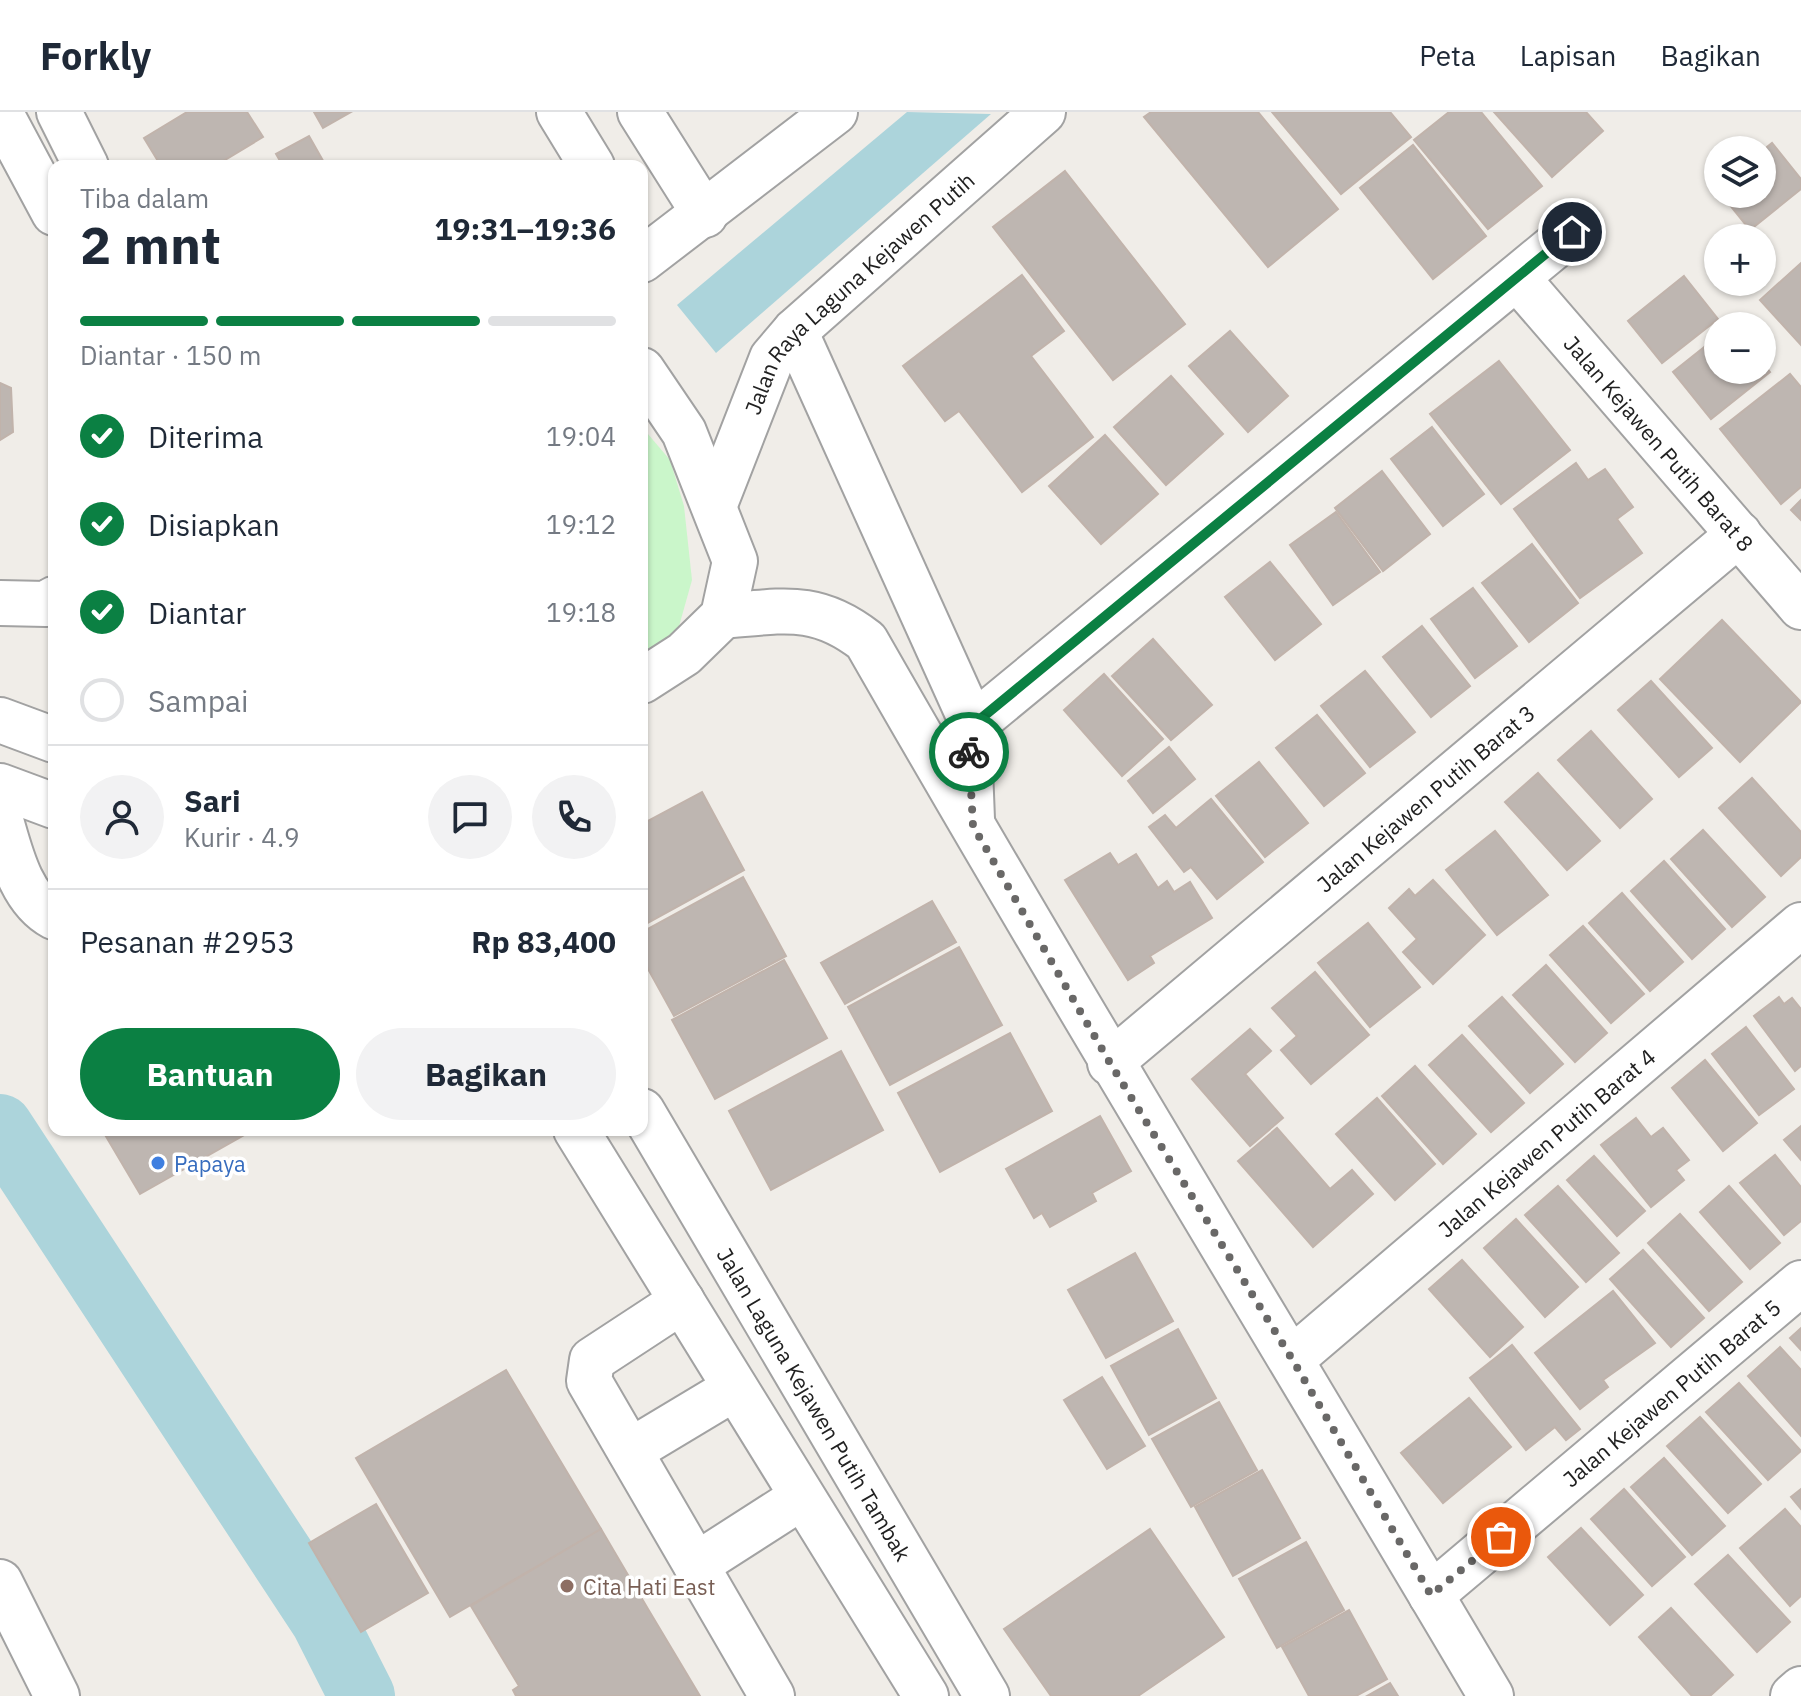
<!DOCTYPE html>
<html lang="id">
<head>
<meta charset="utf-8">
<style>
  body { margin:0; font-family:"IBM Plex Sans",sans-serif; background:#f2f2f3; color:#1f2937; height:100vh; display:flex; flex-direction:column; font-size:30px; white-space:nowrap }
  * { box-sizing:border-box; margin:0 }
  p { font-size:26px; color:#747a83 }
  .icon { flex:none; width:44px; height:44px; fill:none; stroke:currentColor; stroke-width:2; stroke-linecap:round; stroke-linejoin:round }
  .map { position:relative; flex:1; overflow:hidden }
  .side { position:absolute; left:48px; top:48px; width:600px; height:976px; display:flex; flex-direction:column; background:#fff; border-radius:16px; box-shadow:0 2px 6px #0004 }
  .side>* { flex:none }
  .fabs { position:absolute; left:1704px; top:24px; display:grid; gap:16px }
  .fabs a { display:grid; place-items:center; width:72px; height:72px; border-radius:50%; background:#fff; box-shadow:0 2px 6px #0004; font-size:40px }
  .pin { position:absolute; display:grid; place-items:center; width:68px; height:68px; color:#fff; margin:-34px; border:4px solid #fff; border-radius:50%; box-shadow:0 2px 8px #0007 }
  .courier { position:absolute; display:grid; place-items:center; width:80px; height:80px; margin:-40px; border:6px solid #0b8043; border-radius:50%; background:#fff; color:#222; box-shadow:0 2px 10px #0007 }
  .summary em { font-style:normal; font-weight:700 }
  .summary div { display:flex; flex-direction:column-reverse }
  .summary { display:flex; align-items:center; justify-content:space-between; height:136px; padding:0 32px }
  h1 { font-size:52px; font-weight:700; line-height:60px }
  .bar { display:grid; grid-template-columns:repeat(4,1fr); gap:12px 8px; align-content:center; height:96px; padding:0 32px }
  .bar i { height:10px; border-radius:6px; background:#e0e1e3 }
  .bar .active { background:#0b8043 }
  .bar p { grid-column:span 4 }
  .line { display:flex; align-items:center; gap:20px; padding:0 32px; border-top:2px solid #e0e1e3 }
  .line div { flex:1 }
  .round { display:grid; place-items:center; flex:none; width:84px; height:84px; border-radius:42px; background:#f2f2f3 }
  ol { padding:0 32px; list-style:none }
  li { display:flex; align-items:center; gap:24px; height:88px }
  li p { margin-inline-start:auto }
  li .icon { padding:8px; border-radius:50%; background:#0b8043; color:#fff; stroke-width:4 }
  li:last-child { color:#747a83 }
  li i { width:44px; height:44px; border:4px solid #e0e1e3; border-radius:50% }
  .action { display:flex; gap:16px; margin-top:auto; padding:16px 32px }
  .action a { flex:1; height:92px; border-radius:48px; background:#0b8043; color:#fff; font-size:32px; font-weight:700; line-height:92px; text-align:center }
  .action a+a { background:#f2f2f3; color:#1f2937 }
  header { display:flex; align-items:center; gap:48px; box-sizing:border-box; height:112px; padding:0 40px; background:#fff; border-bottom:2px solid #e0e1e3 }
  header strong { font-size:38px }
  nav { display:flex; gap:44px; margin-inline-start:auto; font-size:28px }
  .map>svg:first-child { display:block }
  .park { fill:#caf6ca }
  .water { fill:#acd4db }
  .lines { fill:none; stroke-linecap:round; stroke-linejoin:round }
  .river { stroke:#acd4db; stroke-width:66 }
  .building { fill:#beb6b1; stroke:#c1b3ab; stroke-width:2 }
  .minor-casing { stroke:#a2a2a2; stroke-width:48 }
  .minor { stroke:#fff; stroke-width:44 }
  .done { stroke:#696867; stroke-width:8; stroke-dasharray:0 14.4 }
  .route { stroke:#0b8043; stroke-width:10 }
  .shop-dot { fill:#3f7fe0; stroke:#fff; stroke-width:3 }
  .education-dot { fill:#8d6e63; stroke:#fff; stroke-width:3 }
  .labels { text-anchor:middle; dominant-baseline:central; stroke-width:7; stroke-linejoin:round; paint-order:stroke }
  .street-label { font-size:22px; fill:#212121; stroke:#fff }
  .shop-label { font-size:22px; fill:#366cbe; stroke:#fff; text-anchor:start }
  .education-label { font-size:22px; fill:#785e54; stroke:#fff; text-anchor:start }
</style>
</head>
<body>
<header>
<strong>Forkly</strong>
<nav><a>Peta</a><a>Lapisan</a><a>Bagikan</a></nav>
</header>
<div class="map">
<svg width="1801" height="1584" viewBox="0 0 1801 1584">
  <rect width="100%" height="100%" fill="#f0ede8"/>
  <polygon class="park" points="642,315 670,348 684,394 692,468 676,525 642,545"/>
  <polygon class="water" points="907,0 991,2 716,241 677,193"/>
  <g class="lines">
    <polyline class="river" points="0,1015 324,1509 362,1584"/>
  </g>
  <g class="building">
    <polygon points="187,0 247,0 263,25 215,54 161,54 144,26"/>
    <polygon points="314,0 351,0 323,16"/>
    <polygon points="1151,0 1258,0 1338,97 1268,155 1144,5"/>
    <polygon points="1272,0 1390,0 1411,25 1341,82"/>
    <polygon points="1449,0 1481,0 1542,74 1488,117 1414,28"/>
    <polygon points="1494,0 1586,0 1603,19 1552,65"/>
    <polygon points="309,24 326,54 283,54 276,42"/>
    <polygon points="1772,31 1801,67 1801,77 1750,118 1721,82 1762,82 1762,39"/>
    <polygon points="1413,33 1486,124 1433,167 1360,76"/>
    <polygon points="1065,59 1185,212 1113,268 993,115"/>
    <polygon points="1801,151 1801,233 1760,188"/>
    <polygon points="1022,163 1064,219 1031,244 1093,325 1022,380 959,299 945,309 903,254"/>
    <polygon points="1684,164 1718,207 1662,251 1628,209"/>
    <polygon points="1230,219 1288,284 1248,320 1189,254"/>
    <polygon points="1718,224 1718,258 1762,258 1762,250 1770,260 1711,307 1673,260"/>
    <polygon points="1499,249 1570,338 1501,392 1430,302"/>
    <polygon points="1790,262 1801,275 1801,375 1781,392 1720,317"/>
    <polygon points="1171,264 1223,322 1166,373 1114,315"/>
    <polygon points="0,271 11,276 13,320 0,328"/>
    <polygon points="1432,315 1484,382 1443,414 1391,347"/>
    <polygon points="1105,323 1158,382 1101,432 1049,374"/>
    <polygon points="1576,351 1588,368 1605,357 1633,395 1617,407 1642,441 1580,486 1514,397"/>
    <polygon points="1382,359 1430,422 1383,459 1335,396"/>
    <polygon points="1801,388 1801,408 1791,398"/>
    <polygon points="1336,400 1380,460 1333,493 1290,433"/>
    <polygon points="1532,432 1578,491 1529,530 1482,471"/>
    <polygon points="1270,450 1321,512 1275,548 1225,485"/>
    <polygon points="1473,476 1517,534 1475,566 1431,507"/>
    <polygon points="1722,508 1801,590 1740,650 1660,567"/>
    <polygon points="1422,514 1470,574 1431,605 1383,545"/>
    <polygon points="1153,527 1212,593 1171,628 1112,564"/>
    <polygon points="1365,559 1415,620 1370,655 1321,594"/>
    <polygon points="1104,562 1163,627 1122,664 1064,598"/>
    <polygon points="1651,569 1712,636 1679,665 1618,598"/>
    <polygon points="1317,603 1365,661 1324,694 1276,636"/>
    <polygon points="1591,619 1652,687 1620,716 1558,648"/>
    <polygon points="1169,635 1195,667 1153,701 1128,669"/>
    <polygon points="1259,650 1308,711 1265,745 1216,684"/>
    <polygon points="1538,661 1600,729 1567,758 1505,690"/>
    <polygon points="1752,666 1801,720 1801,745 1781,764 1719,696"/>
    <polygon points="702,680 744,758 642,814 642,712"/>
    <polygon points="1211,687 1263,750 1217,787 1191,755 1184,760 1149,715 1165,703 1176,716"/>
    <polygon points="1703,718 1765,785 1732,815 1671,747"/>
    <polygon points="1495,719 1548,783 1497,823 1446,758"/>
    <polygon points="1110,741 1118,753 1136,742 1158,776 1167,769 1174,780 1190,770 1212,806 1150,844 1154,851 1128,868 1065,768"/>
    <polygon points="1664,749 1725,817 1692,847 1631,779"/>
    <polygon points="743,765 786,844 674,904 642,846 642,820"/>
    <polygon points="1433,768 1485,823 1433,872 1403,840 1417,827 1389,796 1409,777 1415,784"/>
    <polygon points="1622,781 1683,850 1650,879 1589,811"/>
    <polygon points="932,789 956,830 845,892 821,851"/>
    <polygon points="1368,811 1420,875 1370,915 1318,851"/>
    <polygon points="1583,814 1644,882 1611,911 1550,843"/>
    <polygon points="959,835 1002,913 890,973 848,895"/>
    <polygon points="784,848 827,926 715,987 672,908"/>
    <polygon points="1546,853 1607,921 1575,950 1513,883"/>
    <polygon points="1315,860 1369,923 1311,972 1281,938 1297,924 1272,896"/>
    <polygon points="1502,885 1563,952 1530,981 1469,914"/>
    <polygon points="1779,885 1784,892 1792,886 1801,897 1801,954 1795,959 1754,904"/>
    <polygon points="1746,915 1794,977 1759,1003 1712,942"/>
    <polygon points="1250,917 1271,939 1245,962 1283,1006 1250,1034 1192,967"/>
    <polygon points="1010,921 1052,999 940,1060 898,981"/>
    <polygon points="1462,923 1524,991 1491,1020 1429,953"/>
    <polygon points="841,939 883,1018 771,1078 729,999"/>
    <polygon points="1705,948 1757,1011 1723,1039 1672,976"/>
    <polygon points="1415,954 1476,1022 1443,1052 1382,984"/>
    <polygon points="1377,986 1435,1052 1395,1088 1336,1022"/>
    <polygon points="1100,1004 1131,1059 1092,1081 1096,1089 1050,1115 1042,1101 1034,1106 1006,1057"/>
    <polygon points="1636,1006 1651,1025 1663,1016 1689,1048 1676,1058 1684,1068 1651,1095 1601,1033"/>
    <polygon points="1801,1014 1801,1048 1784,1028"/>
    <polygon points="1277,1016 1330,1077 1352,1058 1373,1082 1313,1135 1238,1049"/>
    <polygon points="108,1018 253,1018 140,1082 104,1021"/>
    <polygon points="1775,1043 1801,1075 1801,1109 1784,1123 1740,1071"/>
    <polygon points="1594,1044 1645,1099 1617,1124 1567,1068"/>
    <polygon points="1558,1074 1619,1141 1586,1170 1525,1103"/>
    <polygon points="1729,1074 1780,1131 1750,1157 1700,1100"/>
    <polygon points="1680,1102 1742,1170 1709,1199 1648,1131"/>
    <polygon points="1516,1107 1578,1175 1545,1205 1484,1136"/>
    <polygon points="1643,1138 1704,1206 1671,1235 1610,1167"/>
    <polygon points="1135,1141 1173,1209 1106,1246 1068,1178"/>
    <polygon points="1462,1148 1523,1215 1490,1245 1429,1177"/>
    <polygon points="1613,1179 1655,1231 1603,1268 1608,1275 1580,1297 1535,1241"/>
    <polygon points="1801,1216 1801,1238 1790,1226"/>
    <polygon points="1178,1217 1216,1286 1149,1323 1111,1254"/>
    <polygon points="1512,1233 1580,1317 1566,1328 1555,1315 1526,1338 1470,1266"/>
    <polygon points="1780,1235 1801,1258 1801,1324 1748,1264"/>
    <polygon points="506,1258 601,1417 450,1505 356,1346"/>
    <polygon points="1102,1265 1145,1334 1107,1357 1064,1288"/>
    <polygon points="1739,1271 1801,1339 1768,1368 1706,1300"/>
    <polygon points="1469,1286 1511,1335 1443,1391 1401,1341"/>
    <polygon points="1219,1290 1257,1358 1191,1395 1152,1327"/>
    <polygon points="1700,1305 1761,1372 1728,1401 1667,1334"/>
    <polygon points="1664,1346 1725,1414 1692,1443 1631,1375"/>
    <polygon points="1262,1358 1300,1426 1233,1464 1195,1395"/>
    <polygon points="1624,1377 1685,1445 1652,1474 1591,1407"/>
    <polygon points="1801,1377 1801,1397 1791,1385"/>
    <polygon points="376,1392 428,1481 361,1520 309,1431"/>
    <polygon points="1785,1397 1801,1415 1801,1484 1790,1494 1740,1436"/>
    <polygon points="1581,1416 1643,1483 1610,1513 1548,1445"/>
    <polygon points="601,1417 648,1497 700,1584 516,1584 513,1578 519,1574 471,1494"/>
    <polygon points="1150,1417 1224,1525 1138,1584 1051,1584 1004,1517"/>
    <polygon points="1306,1430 1344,1498 1277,1536 1239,1467"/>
    <polygon points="1728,1443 1790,1510 1757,1540 1695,1472"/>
    <polygon points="1671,1496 1733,1563 1710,1584 1692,1584 1639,1525"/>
    <polygon points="1349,1498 1387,1567 1356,1584 1309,1584 1282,1535"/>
    <polygon points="1390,1571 1398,1584 1367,1584"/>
  </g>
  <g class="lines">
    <defs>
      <g id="minor">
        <polyline points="0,0 54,101"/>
        <polyline points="59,0 86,54"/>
        <polyline points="559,0 592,54"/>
        <polyline points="640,0 705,103"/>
        <polyline points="642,148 835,0"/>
        <path id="s1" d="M1517 166 1801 495"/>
        <polyline points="795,219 973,613"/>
        <polyline points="642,258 684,320 735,449 723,504 684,542 642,569"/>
        <path id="s2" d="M715 392 772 246 795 219 1043 0"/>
        <polyline points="0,491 46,492 54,487"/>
        <path d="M723 504C783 499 816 490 866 529 1069 884 1283 1232 1491 1584"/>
        <polyline points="0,608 54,628"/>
        <polyline points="0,674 54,694"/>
        <path d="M0 705C10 739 20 787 54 805"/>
        <polyline points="972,707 969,631 973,613 1572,120"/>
        <path id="s3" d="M1110 951 1739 422"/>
        <path id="s4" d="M642 999 987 1584"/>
        <polyline points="576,1018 926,1584"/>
        <polyline points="682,1189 592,1248 589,1269 772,1584"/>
        <path id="s5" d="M1292 1247 1801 813"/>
        <polyline points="630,1339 735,1276"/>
        <polyline points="696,1453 802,1385"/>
        <polyline points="0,1470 57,1584"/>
        <path id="s6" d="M1431 1483 1801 1171"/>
        <polyline points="1793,1584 1801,1577"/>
      </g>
    </defs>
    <use href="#minor" class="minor-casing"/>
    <use href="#minor" class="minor"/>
  </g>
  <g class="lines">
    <polyline class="done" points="969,640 973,714 1110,951 1292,1247 1431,1483 1501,1425"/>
    <polyline class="route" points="969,640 973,613 1572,120"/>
  </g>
  <circle class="shop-dot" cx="158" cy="1051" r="8"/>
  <circle class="education-dot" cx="567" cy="1474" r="8"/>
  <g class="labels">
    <g class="street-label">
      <text stroke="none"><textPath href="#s2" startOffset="262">Jalan Raya Laguna Kejawen Putih</textPath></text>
      <text stroke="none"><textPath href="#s1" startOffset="218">Jalan Kejawen Putih Barat 8</textPath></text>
      <text stroke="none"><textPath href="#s3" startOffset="412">Jalan Kejawen Putih Barat 3</textPath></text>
      <text stroke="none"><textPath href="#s5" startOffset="334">Jalan Kejawen Putih Barat 4</textPath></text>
      <text stroke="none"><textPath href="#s6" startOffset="314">Jalan Kejawen Putih Barat 5</textPath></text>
      <text stroke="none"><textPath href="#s4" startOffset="340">Jalan Laguna Kejawen Putih Tambak</textPath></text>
    </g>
    <g class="shop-label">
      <text x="174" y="1051">Papaya</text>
    </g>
    <g class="education-label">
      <text x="583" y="1474">Cita Hati East</text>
    </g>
  </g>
</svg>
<div class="fabs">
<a><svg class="icon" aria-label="layers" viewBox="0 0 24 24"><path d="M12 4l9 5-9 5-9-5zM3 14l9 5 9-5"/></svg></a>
<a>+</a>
<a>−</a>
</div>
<div class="pin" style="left:1501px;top:1425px;background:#ea580c"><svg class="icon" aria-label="bag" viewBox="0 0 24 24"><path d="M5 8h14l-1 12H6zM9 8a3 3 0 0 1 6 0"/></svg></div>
<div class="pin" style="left:1572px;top:120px;background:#1f2937"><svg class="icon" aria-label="home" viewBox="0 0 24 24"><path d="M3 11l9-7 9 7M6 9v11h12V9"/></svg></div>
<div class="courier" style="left:969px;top:640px"><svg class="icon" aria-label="bike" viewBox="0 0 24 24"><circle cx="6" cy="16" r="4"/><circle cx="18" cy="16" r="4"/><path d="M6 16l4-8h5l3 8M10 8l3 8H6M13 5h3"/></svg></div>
<section class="side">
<div class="summary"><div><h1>2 mnt</h1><p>Tiba dalam</p></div><em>19:31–19:36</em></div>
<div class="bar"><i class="active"></i><i class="active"></i><i class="active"></i><i></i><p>Diantar · 150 m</p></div>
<ol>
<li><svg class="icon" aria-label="check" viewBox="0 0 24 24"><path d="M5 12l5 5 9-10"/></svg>Diterima<p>19:04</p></li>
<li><svg class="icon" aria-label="check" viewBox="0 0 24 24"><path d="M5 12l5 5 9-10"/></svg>Disiapkan<p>19:12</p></li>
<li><svg class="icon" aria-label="check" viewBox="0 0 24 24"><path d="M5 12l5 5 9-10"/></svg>Diantar<p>19:18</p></li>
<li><i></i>Sampai</li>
</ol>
<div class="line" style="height:144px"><a class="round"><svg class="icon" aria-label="person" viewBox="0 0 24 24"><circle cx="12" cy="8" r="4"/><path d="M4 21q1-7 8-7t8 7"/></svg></a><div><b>Sari</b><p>Kurir · 4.9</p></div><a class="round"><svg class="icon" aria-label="chat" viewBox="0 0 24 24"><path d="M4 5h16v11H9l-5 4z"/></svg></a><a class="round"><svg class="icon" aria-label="phone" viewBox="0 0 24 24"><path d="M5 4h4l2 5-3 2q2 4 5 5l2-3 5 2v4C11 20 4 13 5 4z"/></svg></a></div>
<div class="line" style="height:104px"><div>Pesanan #2953</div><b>Rp 83,400</b></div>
<div class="action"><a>Bantuan</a><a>Bagikan</a></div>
</section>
</div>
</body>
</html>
